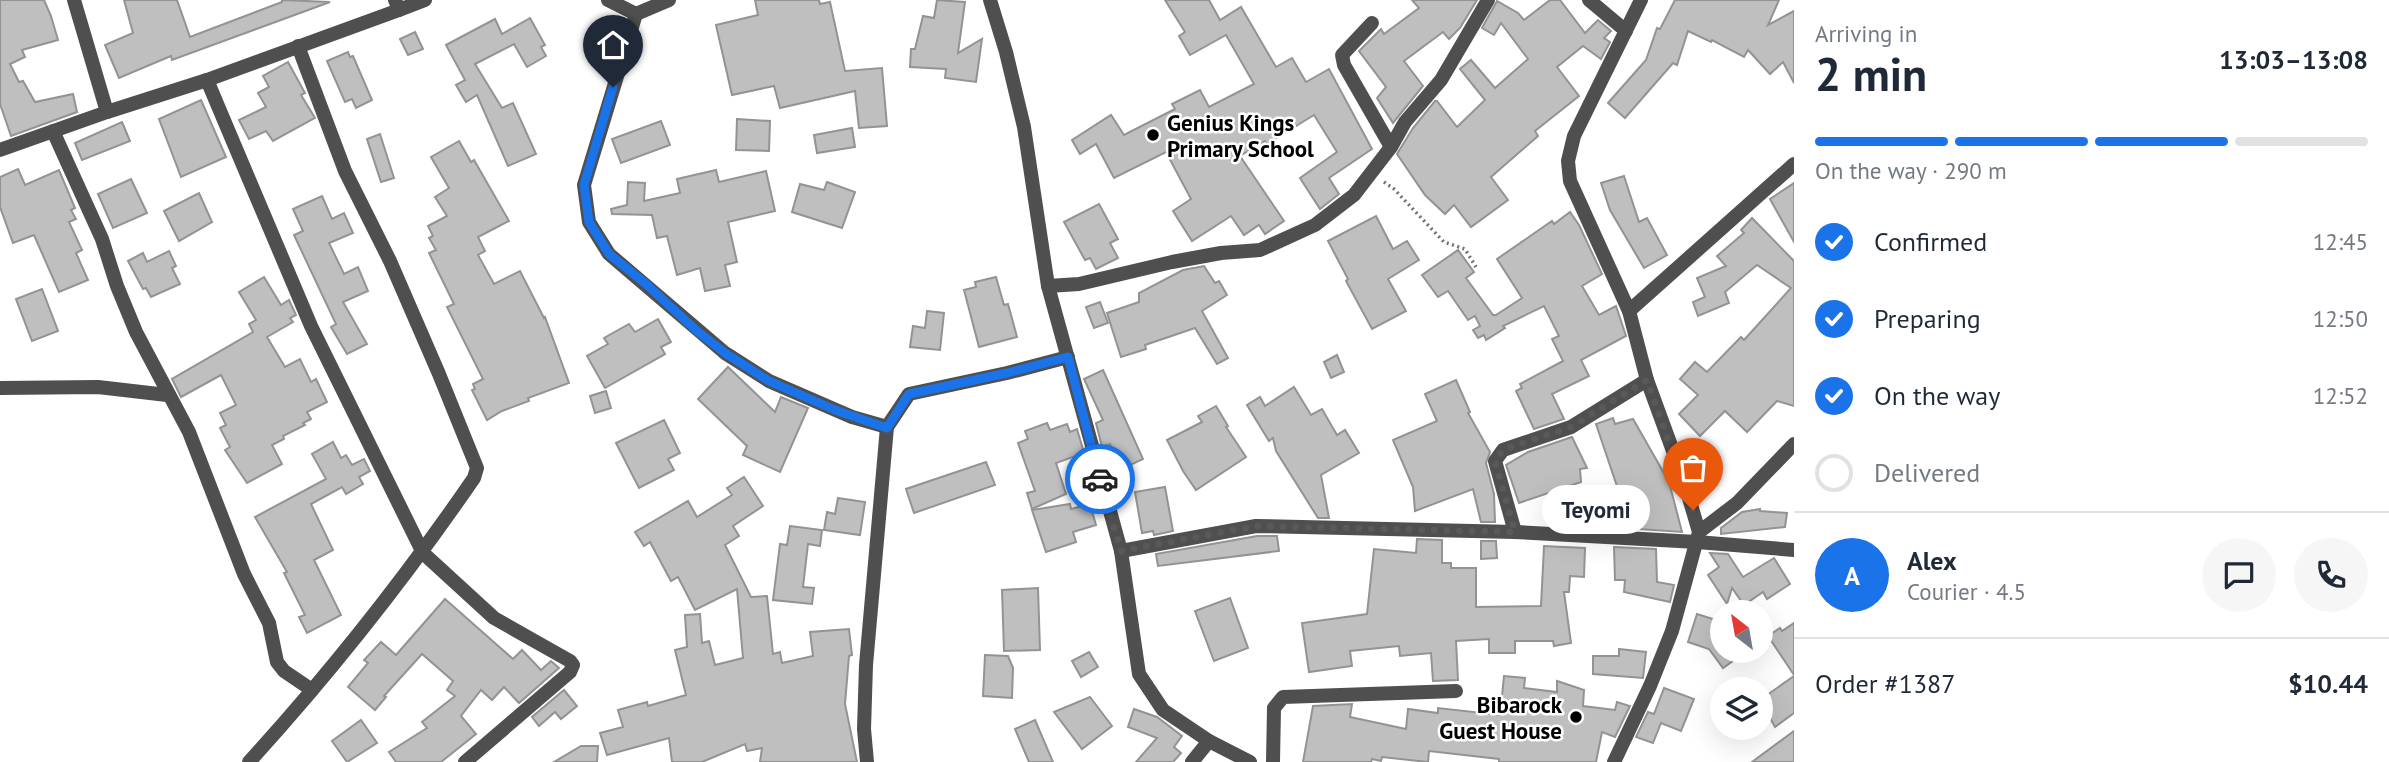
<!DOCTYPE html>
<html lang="en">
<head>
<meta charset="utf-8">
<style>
  body { margin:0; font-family:"PT Sans",sans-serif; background:#f6f6f7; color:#1f2937; height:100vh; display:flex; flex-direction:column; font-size:26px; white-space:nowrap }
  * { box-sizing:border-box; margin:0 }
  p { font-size:23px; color:#747a83 }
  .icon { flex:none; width:38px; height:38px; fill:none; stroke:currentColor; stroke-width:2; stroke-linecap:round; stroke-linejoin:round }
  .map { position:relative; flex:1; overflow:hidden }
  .drawer { display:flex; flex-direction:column; background:#fff; width:595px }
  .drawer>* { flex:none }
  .needle { width:46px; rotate:329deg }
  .buttons { position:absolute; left:1710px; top:600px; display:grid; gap:14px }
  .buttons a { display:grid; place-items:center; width:63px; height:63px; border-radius:50%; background:#fff; box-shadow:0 7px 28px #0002; font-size:35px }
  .pin { position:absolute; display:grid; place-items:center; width:60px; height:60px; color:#fff; margin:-72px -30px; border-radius:50% 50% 50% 0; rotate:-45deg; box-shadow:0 0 7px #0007 }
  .pin .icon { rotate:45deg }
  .courier { position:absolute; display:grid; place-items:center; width:70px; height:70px; margin:-35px; border:5px solid #1a73e8; border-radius:50%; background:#fff; color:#222; box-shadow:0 2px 9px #0007 }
  .bubble { position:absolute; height:49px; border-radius:24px; background:#fff; box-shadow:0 7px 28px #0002; font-size:23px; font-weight:700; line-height:49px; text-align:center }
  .headline em { font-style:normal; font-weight:700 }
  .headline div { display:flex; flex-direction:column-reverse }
  .headline { display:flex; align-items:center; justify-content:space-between; height:119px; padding:0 21px }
  h1 { font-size:46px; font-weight:700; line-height:52px }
  .bar { display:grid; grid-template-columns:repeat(4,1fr); gap:10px 7px; align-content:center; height:84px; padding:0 21px }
  .bar i { height:9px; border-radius:5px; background:#e0e1e3 }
  .bar .current { background:#1a73e8 }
  .bar p { grid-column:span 4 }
  .line { display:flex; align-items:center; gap:18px; padding:0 21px; border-top:2px solid #e0e1e3 }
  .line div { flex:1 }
  .round { display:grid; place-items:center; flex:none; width:74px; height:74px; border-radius:37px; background:#f6f6f7 }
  ol { padding:0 21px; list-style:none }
  li { display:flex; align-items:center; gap:21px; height:77px }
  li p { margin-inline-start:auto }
  li .icon { padding:7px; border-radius:50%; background:#1a73e8; color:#fff; stroke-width:4 }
  li:last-child { color:#747a83 }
  li i { width:38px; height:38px; border:4px solid #e0e1e3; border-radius:50% }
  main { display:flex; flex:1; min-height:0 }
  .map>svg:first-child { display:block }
  .building { fill:#bfbfbf; stroke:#939393; stroke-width:2 }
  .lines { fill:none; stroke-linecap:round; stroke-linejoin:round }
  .path { stroke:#717171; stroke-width:3.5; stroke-dasharray:2 3.5; stroke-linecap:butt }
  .street { stroke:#4f4f4f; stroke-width:14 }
  .done { stroke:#595959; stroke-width:7; stroke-dasharray:0 12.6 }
  .route { stroke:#1a73e8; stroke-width:9 }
  .poi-dot { fill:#000; stroke:#fff; stroke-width:2.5 }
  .labels { text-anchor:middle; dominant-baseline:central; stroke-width:5; stroke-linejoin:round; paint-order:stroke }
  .poi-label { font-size:23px; font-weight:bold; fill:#000; stroke:#fff; text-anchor:start }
</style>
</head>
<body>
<main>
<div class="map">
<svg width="1794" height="762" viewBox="0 0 1794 762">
  <rect width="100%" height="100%" fill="#fff"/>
  <g class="building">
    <polygon points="0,0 44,0 51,16 58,40 22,50 25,57 10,64 19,82 23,81 35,102 73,94 77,112 11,136 0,104"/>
    <polygon points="124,0 177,0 190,37 282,2 282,0 330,2 172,60 171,56 119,78 105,45 133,33"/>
    <polygon points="755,0 819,0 820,4 830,2 845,71 882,68 887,126 859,128 855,91 780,108 774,86 732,95 716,25 758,15"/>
    <polygon points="937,0 965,2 958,53 982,39 976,82 945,78 946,69 910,67 911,49 915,49 923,16 934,18"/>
    <polygon points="1165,0 1209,0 1220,20 1241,7 1276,67 1292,58 1306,82 1329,69 1372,149 1329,178 1339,194 1320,209 1300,178 1337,152 1314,115 1267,144 1265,141 1240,156 1284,221 1265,234 1259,225 1244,235 1231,216 1192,241 1173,211 1191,199 1166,152 1114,178 1096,144 1080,154 1072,140 1111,115 1124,135 1175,109 1172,104 1200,90 1209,107 1254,84 1226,35 1190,55 1179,36 1185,32"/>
    <polygon points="1412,0 1477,0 1460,28 1449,39 1443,32 1404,61 1423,86 1393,123 1377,98 1386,87 1359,51 1381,29 1384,34 1419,8"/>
    <polygon points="1550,0 1560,0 1585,33 1598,20 1611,31 1604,38 1610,42 1601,59 1583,46 1557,67 1579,96 1535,131 1538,136 1491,177 1508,200 1471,227 1454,205 1445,214 1425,195 1397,154 1413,128 1435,101 1437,101 1457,127 1485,100 1460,69 1471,60 1495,88 1528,59 1501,23 1494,35 1482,28 1497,1 1518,13 1524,20"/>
    <polygon points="1675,0 1779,0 1768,25 1794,11 1794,83 1783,62 1770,74 1748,50 1744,57 1712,40 1711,42 1688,31 1677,65 1673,63 1625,118 1608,103 1646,60 1657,28 1660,29"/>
    <polygon points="530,18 545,45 541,47 546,56 527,67 514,44 475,64 502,108 513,103 536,154 508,166 477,95 466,102 456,85 465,80 446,45 495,19 502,34"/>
    <polygon points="415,32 423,49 408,55 400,39"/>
    <polygon points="348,52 350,57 353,56 372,100 356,108 352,99 345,102 327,61"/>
    <polygon points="288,62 305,93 301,95 315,118 273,141 266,131 249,139 239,120 266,107 258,93 269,87 263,76"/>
    <polygon points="201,100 226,157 181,177 159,119"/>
    <polygon points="737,119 770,121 769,151 736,150"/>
    <polygon points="661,121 670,145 621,163 612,139"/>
    <polygon points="122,122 130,141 82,160 75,143"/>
    <polygon points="852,128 855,147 817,153 814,135"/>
    <polygon points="380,134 394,178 381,182 367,139"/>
    <polygon points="459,141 471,162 474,160 509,221 478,237 485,251 478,255 494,284 520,271 544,318 545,317 569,383 528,398 529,401 502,411 487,420 472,390 475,389 473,384 483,379 447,307 454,304 429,253 436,250 429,238 433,236 428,226 447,216 435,197 449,188 431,157"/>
    <polygon points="18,169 25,185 59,170 75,208 71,210 76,219 69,222 82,250 76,253 88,280 59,292 34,235 13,243 0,207 0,177"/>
    <polygon points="716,170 719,182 766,171 775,211 728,222 737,262 725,265 730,286 705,291 700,268 677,275 667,236 657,238 652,215 612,214 611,209 627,205 628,182 645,183 644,201 680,193 677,179"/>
    <polygon points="1624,176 1639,222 1647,218 1667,255 1644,268 1610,210 1601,183"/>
    <polygon points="131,179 147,213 113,228 98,194"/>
    <polygon points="827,182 855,192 842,228 792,212 800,184 824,190"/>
    <polygon points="1794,183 1794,242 1770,199"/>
    <polygon points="199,193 212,222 179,241 164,211"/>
    <polygon points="322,196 332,219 344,213 353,233 329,243 344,274 358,267 368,291 343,302 367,344 347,354 331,327 336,324 294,235 303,231 293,209"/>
    <polygon points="1099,204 1118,239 1110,243 1118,258 1096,269 1090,258 1085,260 1064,222"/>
    <polygon points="1570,212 1579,225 1602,274 1582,286 1599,315 1616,306 1626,336 1581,360 1589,376 1552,394 1564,419 1534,429 1516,391 1522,388 1520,384 1563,361 1552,339 1559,336 1544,306 1503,326 1505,328 1486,340 1484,335 1478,338 1473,330 1480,326 1475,316 1468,320 1448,291 1438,297 1422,275 1458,250 1474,272 1466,278 1493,315 1496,315 1522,298 1497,259 1552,221 1554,224"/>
    <polygon points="1376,216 1393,249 1407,241 1419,260 1388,279 1406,311 1372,329 1346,281 1348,279 1328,241"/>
    <polygon points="1752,218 1794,261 1794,406 1777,401 1747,432 1725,411 1700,436 1679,414 1698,395 1680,379 1695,362 1707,372 1741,337 1744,340 1791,288 1757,265 1725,292 1729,303 1698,316 1693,302 1705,297 1697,278 1726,266 1717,256 1744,233 1741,230"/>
    <polygon points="169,251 176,266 172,268 180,284 151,297 146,288 143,289 128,261 143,253 147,262"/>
    <polygon points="1204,266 1215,283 1219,281 1227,295 1202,311 1228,358 1217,364 1195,328 1145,345 1146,349 1121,357 1107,313 1139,302 1139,293 1183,270"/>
    <polygon points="264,277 281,305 289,300 296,315 290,318 293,322 267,337 285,367 300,359 311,382 316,379 327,402 307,412 311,419 303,423 305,425 283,436 284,439 272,445 282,464 247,483 225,450 230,447 220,428 226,425 220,413 236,405 221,375 181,397 172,379 253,332 249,324 256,320 239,292"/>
    <polygon points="996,277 1004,305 1008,304 1017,337 979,347 964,290 976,287 975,282"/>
    <polygon points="42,289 58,331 32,341 16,299"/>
    <polygon points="1100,302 1108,323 1094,328 1086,307"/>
    <polygon points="927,311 944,313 940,350 910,347 913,326 925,328"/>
    <polygon points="658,319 671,342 661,347 665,354 605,388 587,356 608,344 604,338 629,324 635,332"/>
    <polygon points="1337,355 1344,372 1331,378 1324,362"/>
    <polygon points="728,367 775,412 781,397 808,408 780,472 743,455 747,446 698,399"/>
    <polygon points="1103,370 1143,459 1126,467 1124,462 1119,465 1110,444 1102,447 1096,423 1103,420 1084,379"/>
    <polygon points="1456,380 1470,412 1468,413 1490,452 1486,463 1494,494 1495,522 1481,522 1473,489 1415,511 1413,487 1393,440 1437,421 1425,394"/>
    <polygon points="1294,387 1311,415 1322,409 1337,435 1345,430 1359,453 1321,475 1329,518 1318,518 1276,451 1273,438 1269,441 1247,405 1260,397 1265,406"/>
    <polygon points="606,391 611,408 595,413 590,396"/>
    <polygon points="1216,406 1228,426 1226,427 1246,457 1196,490 1183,471 1167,440 1202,422 1198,416"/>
    <polygon points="1613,418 1615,424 1633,419 1669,482 1682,532 1624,528 1621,508 1624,507 1596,424"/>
    <polygon points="664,420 680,453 668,459 674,470 639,488 616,443"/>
    <polygon points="1047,423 1050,430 1067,424 1070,432 1077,429 1084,453 1056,463 1066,494 1032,509 1027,493 1035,491 1018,443 1028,439 1025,431"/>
    <polygon points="1572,437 1587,468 1580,469 1581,482 1519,503 1506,465 1528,452"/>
    <polygon points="333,442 341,458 346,455 352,465 364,459 370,471 359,477 363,484 346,494 342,487 311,504 333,550 314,560 341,615 307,633 299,617 305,615 284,573 287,572 255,517 326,479 312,454"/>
    <polygon points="986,462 995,485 914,513 906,489"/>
    <polygon points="744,477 763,506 733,526 739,536 725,545 751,597 767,596 773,654 780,652 782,663 813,656 810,632 849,629 852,655 849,656 845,704 857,762 760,762 762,748 747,751 745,744 702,762 672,762 669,738 607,755 600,733 623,727 618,710 647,702 648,706 686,695 675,650 687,647 685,615 700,614 702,643 709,641 715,665 743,658 737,589 695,610 678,577 671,581 650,542 644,546 635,532 688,501 697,517 732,495 727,488"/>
    <polygon points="1165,487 1173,531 1154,535 1153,531 1142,533 1135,492"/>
    <polygon points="838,498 865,502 860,535 824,530 827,512 835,514"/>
    <polygon points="1070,504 1071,509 1090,504 1096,525 1073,532 1076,542 1046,552 1032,510"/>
    <polygon points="1760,509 1760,511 1787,513 1785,527 1721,534 1721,528 1742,512"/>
    <polygon points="790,526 822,530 820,546 808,544 803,587 814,588 812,604 773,600 780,544 787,545"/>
    <polygon points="1257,536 1277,536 1279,551 1158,566 1156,554"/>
    <polygon points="1417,539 1442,540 1442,563 1451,563 1451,568 1476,568 1476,607 1541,606 1544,546 1585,548 1584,577 1570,576 1569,592 1564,592 1571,643 1554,646 1553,641 1515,641 1515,653 1489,653 1489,639 1456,641 1458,680 1433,681 1431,653 1400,656 1399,646 1350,651 1352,666 1309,672 1302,623 1367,614 1374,549 1416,553"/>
    <polygon points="1481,541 1496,541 1497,558 1481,559"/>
    <polygon points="1614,547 1656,549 1657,582 1674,585 1670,602 1624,592 1625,580 1615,580"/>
    <polygon points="1710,553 1728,554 1743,577 1774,558 1790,584 1767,599 1763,592 1744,605 1732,588 1727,604 1708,575 1719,567"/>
    <polygon points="1038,588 1040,650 1004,651 1002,590"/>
    <polygon points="1230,598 1248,648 1214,661 1195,611"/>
    <polygon points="445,599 513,659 522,650 541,670 551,661 559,668 519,703 504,687 492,700 481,690 461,716 476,734 441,762 396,762 389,752 427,728 422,722 455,696 447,690 453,681 422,654 384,696 386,697 375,710 348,687 368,663 364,660 381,642 396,655"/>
    <polygon points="1697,614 1722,622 1722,651 1747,651 1723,668 1709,649 1688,642"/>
    <polygon points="1794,623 1794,675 1768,636 1780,628 1782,631"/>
    <polygon points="1619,649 1646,652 1643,678 1593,674 1593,656 1619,656"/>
    <polygon points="1089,652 1098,667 1081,677 1072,661"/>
    <polygon points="985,655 1008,656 1013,668 1012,698 983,696"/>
    <polygon points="1504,676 1525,678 1524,688 1557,692 1557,681 1584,690 1583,706 1615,710 1617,702 1630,706 1615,737 1602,732 1596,762 1499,762 1499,759 1429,751 1428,762 1382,757 1381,761 1372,759 1371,762 1303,762 1313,706 1352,704 1350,717 1406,729 1408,709 1438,713 1438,708 1500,715"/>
    <polygon points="1794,676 1794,713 1775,727 1760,700"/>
    <polygon points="1664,688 1694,699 1681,731 1661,723 1653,743 1636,737 1648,712 1654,714"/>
    <polygon points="564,690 577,706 561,719 555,712 539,726 532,717"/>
    <polygon points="1090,697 1112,726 1082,749 1054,712"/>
    <polygon points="1134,709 1157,717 1182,736 1174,747 1181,753 1173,762 1136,762 1157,738 1128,727"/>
    <polygon points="361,720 377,743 347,762 332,741"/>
    <polygon points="1035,720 1053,762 1029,762 1015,729"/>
    <polygon points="1794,731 1794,762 1752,762"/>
    <polygon points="581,746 598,746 597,762 554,762"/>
  </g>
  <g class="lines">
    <polyline class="path" points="1384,182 1394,189 1444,242 1465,249 1476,267"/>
    <g class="street">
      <polyline points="74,0 107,112"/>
      <polyline points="608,0 636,14 669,0"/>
      <polyline points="990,0 1006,52 1024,127 1048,286 1121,551 1139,674 1163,710 1209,741 1250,762"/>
      <polyline points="1589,0 1626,31"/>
      <polyline points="399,10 425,0"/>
      <polyline points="636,14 584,185 589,222 609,254 725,353 769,381 852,417 887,427"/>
      <polyline points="1372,23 1342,55 1344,65 1391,147"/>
      <polyline points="207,80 311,326 423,553 494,618 570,661 573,665 570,672 465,762"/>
      <polyline points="53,131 102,239 117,286 136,332 189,432 244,574 269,623 277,662 284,671 312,690"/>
      <polyline points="0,150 107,112 207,80 399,10 395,0"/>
      <polyline points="1048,286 1079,284 1172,262 1221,253 1260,250 1315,225 1354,195 1391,147 1405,122 1441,80 1488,0"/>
      <polyline points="1629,311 1794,164"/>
      <polyline points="0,388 98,387 167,395"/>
      <polyline points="1515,532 1495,461 1503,450 1571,427 1647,380"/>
      <polyline points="1699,532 1737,503 1794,444"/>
      <polyline points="1121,551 1256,526 1515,532 1697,542 1794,550"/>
      <path d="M249 762C330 673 406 577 474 478L477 468 439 374 390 261 345 171 298 46"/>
      <polyline points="867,762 864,729 866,665 887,427 909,394 1007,373 1068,357"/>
      <polyline points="1192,762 1209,741"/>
      <polyline points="1273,762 1274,708 1283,697 1456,691"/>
      <polyline points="1614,762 1650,686 1672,631 1699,532 1684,481 1647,380 1629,311 1570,181 1568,161 1574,136 1641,0"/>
    </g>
  </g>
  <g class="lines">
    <polyline class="done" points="1100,479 1121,551 1255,526 1515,532 1495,461 1503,450 1571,427 1647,380 1693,510"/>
    <polyline class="route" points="613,87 584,185 589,222 609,254 646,284 697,331 725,353 769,381 835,410 887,428 909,394 1007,373 1068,357 1100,479"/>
  </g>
  <g class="poi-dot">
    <circle cx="1153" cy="135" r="7"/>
    <circle cx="1576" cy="717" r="7"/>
  </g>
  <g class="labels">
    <g class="poi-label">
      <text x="1167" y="122">Genius Kings<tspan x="1167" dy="26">Primary School</tspan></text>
      <text x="1562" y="704" text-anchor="end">Bibarock<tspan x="1562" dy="26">Guest House</tspan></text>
    </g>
  </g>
</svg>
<div class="buttons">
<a><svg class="needle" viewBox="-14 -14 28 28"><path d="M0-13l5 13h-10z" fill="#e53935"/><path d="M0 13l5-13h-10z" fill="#747a83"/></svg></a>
<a><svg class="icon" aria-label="layers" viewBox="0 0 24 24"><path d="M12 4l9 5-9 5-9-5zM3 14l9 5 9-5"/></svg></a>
</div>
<div class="pin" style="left:1693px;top:510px;background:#ea580c"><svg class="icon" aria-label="bag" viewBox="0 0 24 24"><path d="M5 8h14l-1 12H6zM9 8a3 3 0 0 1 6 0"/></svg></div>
<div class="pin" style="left:613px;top:87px;background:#1f2937"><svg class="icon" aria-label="home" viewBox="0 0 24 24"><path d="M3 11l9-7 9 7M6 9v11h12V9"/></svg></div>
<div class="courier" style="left:1100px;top:479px"><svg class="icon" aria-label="car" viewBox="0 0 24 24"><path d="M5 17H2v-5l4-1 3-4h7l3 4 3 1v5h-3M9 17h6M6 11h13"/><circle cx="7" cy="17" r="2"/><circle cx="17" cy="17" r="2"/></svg></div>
<div class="bubble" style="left:1542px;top:485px;width:108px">Teyomi</div>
</div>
<section class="drawer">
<div class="headline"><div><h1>2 min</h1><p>Arriving in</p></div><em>13:03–13:08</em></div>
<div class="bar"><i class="current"></i><i class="current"></i><i class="current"></i><i></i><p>On the way · 290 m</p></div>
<ol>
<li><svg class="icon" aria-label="check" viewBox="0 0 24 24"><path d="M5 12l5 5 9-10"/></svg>Confirmed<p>12:45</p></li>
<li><svg class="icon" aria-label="check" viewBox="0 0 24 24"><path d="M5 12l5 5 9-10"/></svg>Preparing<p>12:50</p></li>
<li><svg class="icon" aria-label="check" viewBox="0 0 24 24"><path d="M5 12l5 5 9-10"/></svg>On the way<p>12:52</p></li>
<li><i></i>Delivered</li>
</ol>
<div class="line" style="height:126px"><b class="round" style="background:#1a73e8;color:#fff">A</b><div><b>Alex</b><p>Courier · 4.5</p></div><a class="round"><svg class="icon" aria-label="chat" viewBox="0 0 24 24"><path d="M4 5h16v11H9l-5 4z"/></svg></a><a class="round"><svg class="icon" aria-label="phone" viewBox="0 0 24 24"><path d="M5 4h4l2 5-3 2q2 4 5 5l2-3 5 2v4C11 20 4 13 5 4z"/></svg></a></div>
<div class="line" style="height:91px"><div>Order #1387</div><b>$10.44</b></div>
</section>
</main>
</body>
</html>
